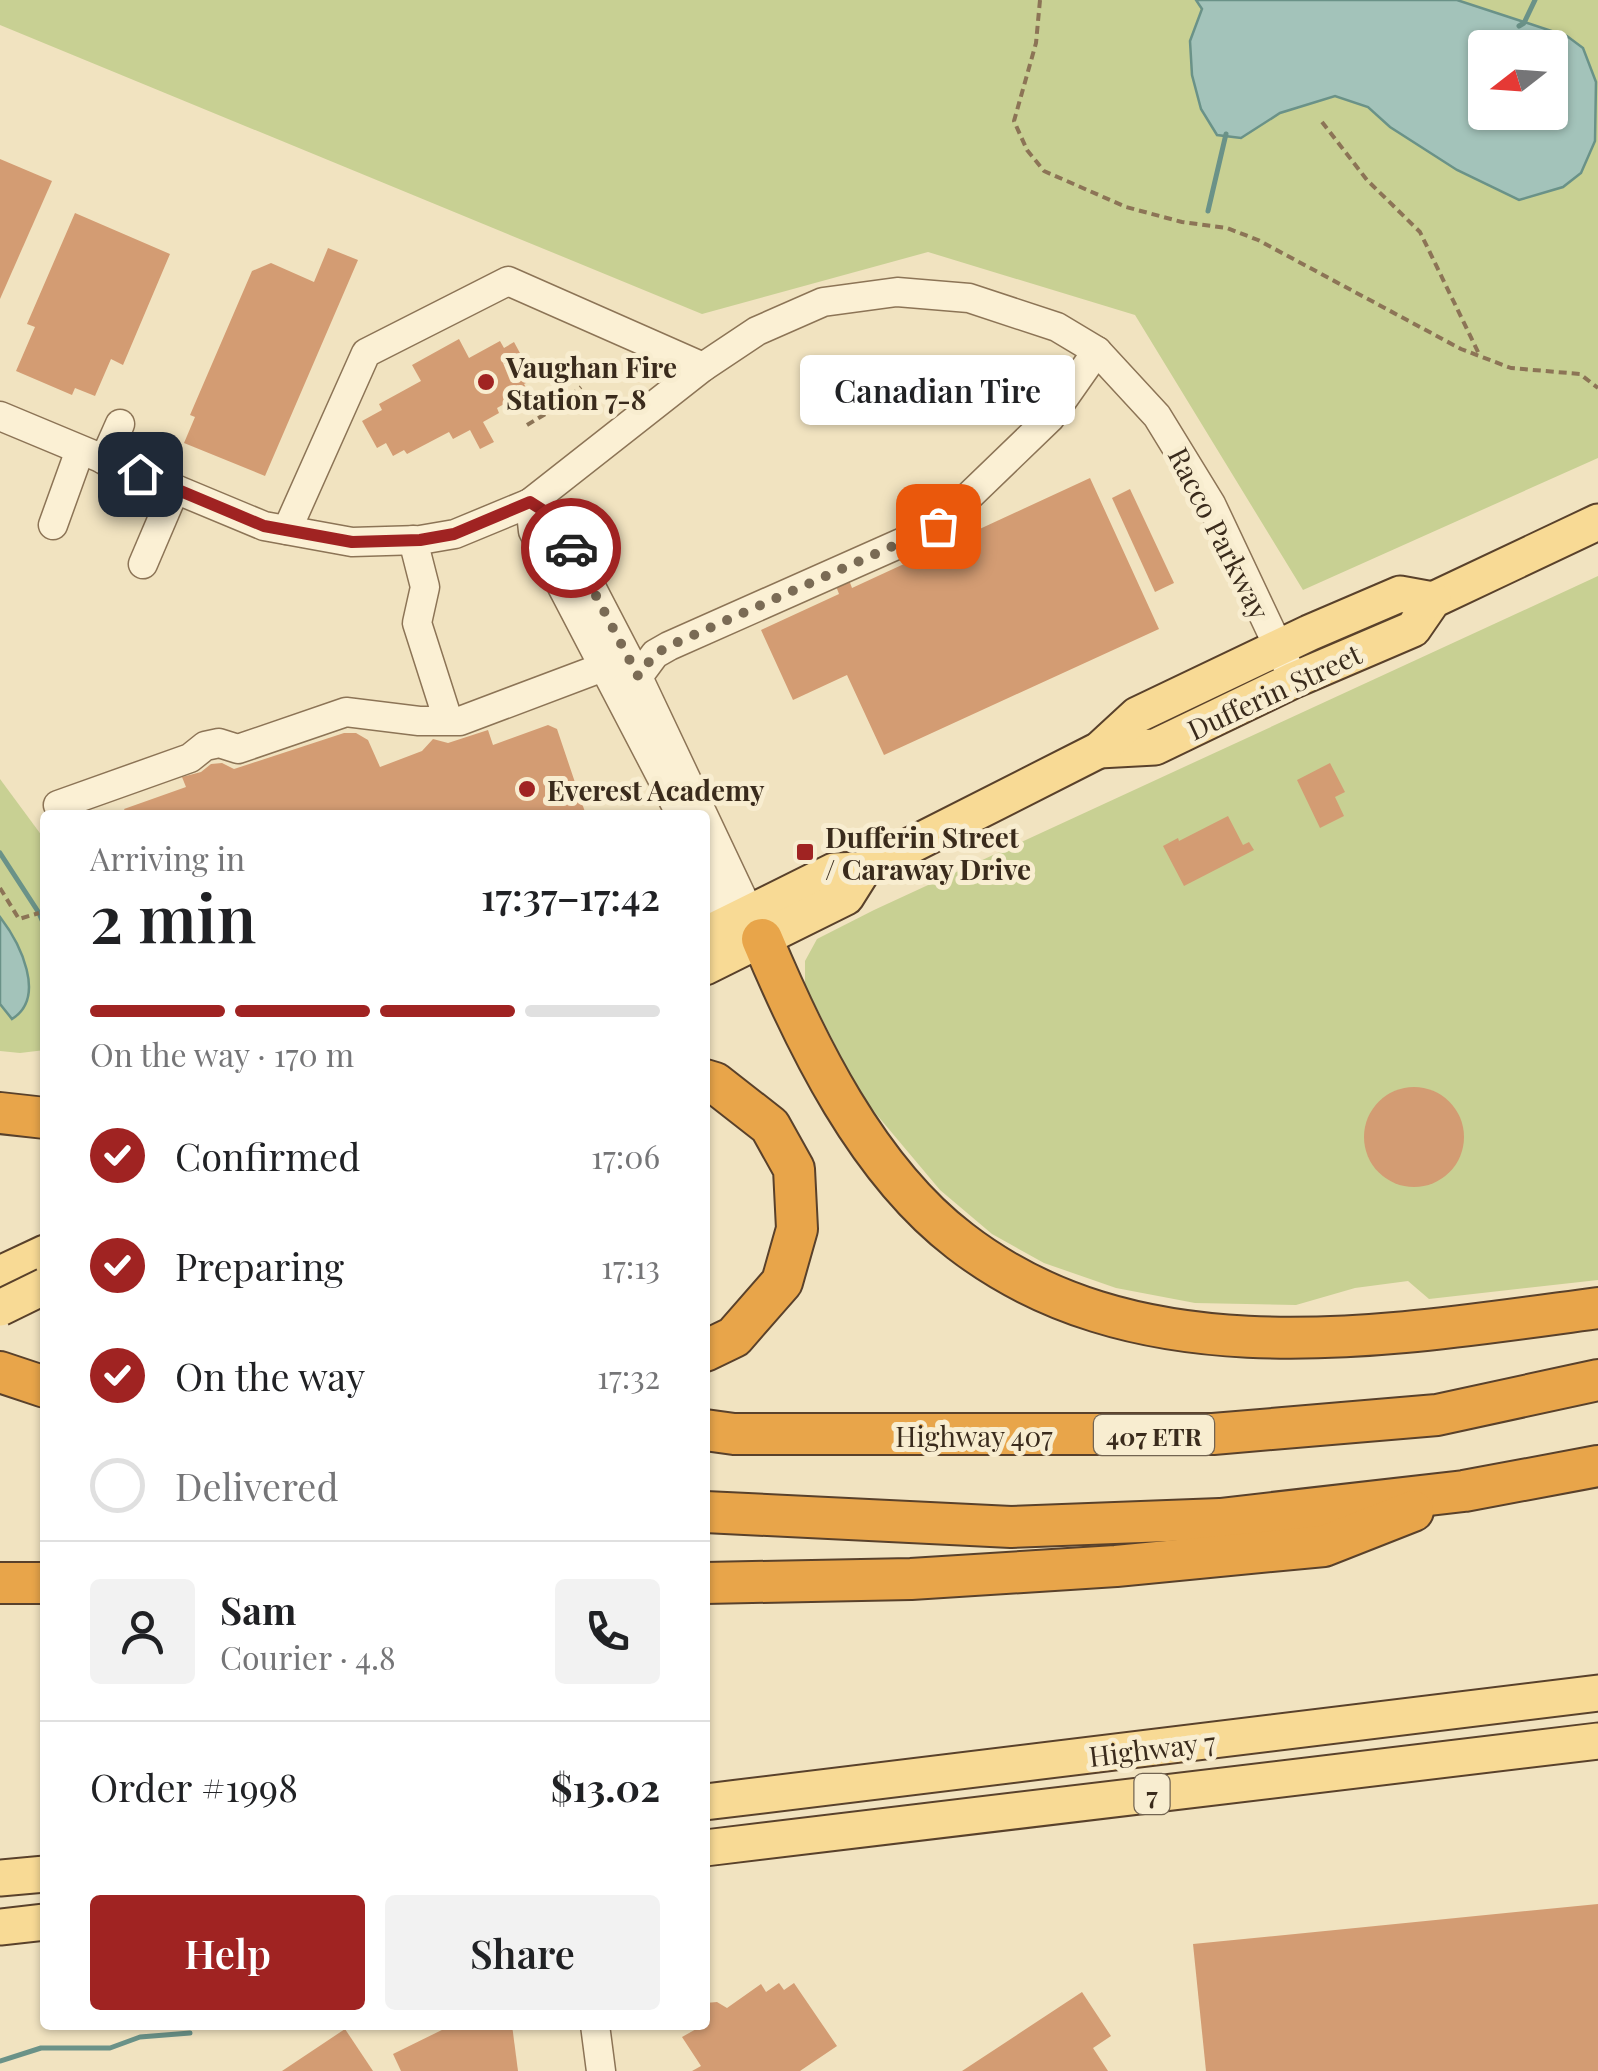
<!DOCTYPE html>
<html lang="en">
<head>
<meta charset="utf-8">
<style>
  body { margin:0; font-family:"Playfair Display",serif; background:#f2f2f2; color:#202124; height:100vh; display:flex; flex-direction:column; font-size:38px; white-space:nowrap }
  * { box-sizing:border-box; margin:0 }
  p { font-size:32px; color:#757577 }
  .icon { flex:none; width:55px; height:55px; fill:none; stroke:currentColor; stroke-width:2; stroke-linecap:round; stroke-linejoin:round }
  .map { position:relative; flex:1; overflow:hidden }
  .details { position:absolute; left:40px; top:810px; width:670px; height:1220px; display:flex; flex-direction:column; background:#fff; border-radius:10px; box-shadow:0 2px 8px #0004 }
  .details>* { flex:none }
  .needle { width:65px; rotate:253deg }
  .fabs { position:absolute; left:1468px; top:30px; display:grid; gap:20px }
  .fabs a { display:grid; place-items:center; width:100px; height:100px; border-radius:10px; background:#fff; box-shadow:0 2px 8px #0004; font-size:50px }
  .pin { position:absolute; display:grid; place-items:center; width:85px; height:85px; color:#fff; margin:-42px; border-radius:20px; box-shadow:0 5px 15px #0006 }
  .courier { position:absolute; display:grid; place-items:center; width:100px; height:100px; margin:-50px; border:8px solid #a02322; border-radius:50%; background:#fff; color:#222; box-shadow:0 2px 12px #0007 }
  .bubble { position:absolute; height:70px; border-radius:10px; background:#fff; box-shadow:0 2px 8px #0004; font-size:32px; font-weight:600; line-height:70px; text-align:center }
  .headline em { font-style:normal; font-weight:600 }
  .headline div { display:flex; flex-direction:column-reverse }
  .headline { display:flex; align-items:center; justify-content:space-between; height:170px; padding:0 50px }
  h1 { font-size:65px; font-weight:600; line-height:75px }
  .bar { display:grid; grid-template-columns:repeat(4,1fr); gap:15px 10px; align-content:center; height:120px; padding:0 50px }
  .bar i { height:12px; border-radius:8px; background:#e0e0e0 }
  .bar .active { background:#a02322 }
  .bar p { grid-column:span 4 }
  .line { display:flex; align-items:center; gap:25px; padding:0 50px; border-top:2px solid #e0e0e0 }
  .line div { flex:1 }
  .round { display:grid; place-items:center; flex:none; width:105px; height:105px; border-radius:10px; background:#f2f2f2 }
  ol { padding:0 50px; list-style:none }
  li { display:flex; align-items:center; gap:30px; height:110px }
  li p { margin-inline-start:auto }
  li .icon { padding:10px; border-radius:50%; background:#a02322; color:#fff; stroke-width:4 }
  li:last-child { color:#757577 }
  li i { width:55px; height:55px; border:5px solid #e0e0e0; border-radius:50% }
  .cta { display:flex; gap:20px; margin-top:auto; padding:20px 50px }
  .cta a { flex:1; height:115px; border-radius:10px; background:#a02322; color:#fff; font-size:40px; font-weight:600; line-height:115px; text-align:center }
  .cta a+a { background:#f2f2f2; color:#202124 }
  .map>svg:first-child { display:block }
  .green { fill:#c8d093; fill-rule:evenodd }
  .water { fill:#a3c3ba; stroke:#6a9288; stroke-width:2.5; fill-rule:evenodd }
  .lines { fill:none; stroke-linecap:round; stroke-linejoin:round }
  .stream { stroke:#6a9288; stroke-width:5 }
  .building { fill:#d39c73 }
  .minor-casing { stroke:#8c7456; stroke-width:31 }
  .major-casing { stroke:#59412b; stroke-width:39 }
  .highway-casing { stroke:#59412b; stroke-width:44 }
  .path { stroke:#8c7456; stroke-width:4; stroke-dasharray:8 5; stroke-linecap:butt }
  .minor { stroke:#fbf0d4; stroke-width:28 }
  .major { stroke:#f8da95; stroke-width:35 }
  .highway { stroke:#e8a54a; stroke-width:40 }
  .major-bridge-casing { stroke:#59412b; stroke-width:39; stroke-linecap:butt }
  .major-bridge { stroke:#f8da95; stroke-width:35 }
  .done { stroke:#7a6b55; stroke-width:10; stroke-dasharray:0 18 }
  .route { stroke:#a02322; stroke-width:12 }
  .poi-dot { fill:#a02322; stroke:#f8edd0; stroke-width:4 }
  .labels { text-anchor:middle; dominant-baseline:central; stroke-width:10; stroke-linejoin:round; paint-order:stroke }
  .shield { fill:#f8edd0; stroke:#736552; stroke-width:2.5 }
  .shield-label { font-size:25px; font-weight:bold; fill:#3a2b1c }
  .poi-label { font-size:28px; font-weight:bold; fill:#3a2b1c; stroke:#f8edd0; text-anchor:start }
  .street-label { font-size:28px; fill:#3a2b1c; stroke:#f8edd0 }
</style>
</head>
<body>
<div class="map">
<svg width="1598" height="2071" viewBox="0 0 1598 2071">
  <rect width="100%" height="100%" fill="#f1e3c0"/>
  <g class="green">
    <path d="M0 0H1598V458L1303 590 1135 315 928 252 702 314 0 25ZM1485 48H1550V112H1485Z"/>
    <polygon points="1598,576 1598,1280 1429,1299 1408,1281 1355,1288 1296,1305 1195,1303 1116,1288 1044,1263 992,1234 940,1190 861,1096 805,985 805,961 817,939 874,910"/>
    <polygon points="0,779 45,840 45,1050 20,1053 0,1051"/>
  </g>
  <g class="water">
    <path d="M1196 0H1457L1567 36 1583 48 1596 82 1595 141 1581 173 1563 187 1519 200 1457 170 1390 127 1368 107 1335 96 1280 113 1241 138 1217 135 1201 109 1192 75 1190 41 1202 9ZM1485 48H1550V112H1485Z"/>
    <path d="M0 917C20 943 47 997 12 1019L0 1004Z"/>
  </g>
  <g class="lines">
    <g class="stream">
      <polyline points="1519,26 1524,23 1535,0"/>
      <polyline points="1208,211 1226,134"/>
      <polyline points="0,853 39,913 45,927"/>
      <polyline points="0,2061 41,2048 110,2048 140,2037 190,2033"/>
    </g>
  </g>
  <g class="building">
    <polygon points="0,159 52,181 0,299"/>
    <polygon points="75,213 170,254 123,365 111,359 95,396 75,388 72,395 16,371 35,327 27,324"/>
    <polygon points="328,248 358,260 265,476 184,443 195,417 190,415 252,271 271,263 314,282"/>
    <polygon points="459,339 469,358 500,341 504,348 514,342 534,379 524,384 528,391 497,408 499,413 483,422 494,442 480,449 470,430 453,439 449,432 407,454 404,450 393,456 386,443 377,448 362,421 382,410 379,404 421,381 412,365"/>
    <polygon points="1090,478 1159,629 884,755 847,675 793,700 761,630 839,594 836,586 849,580 852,588"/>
    <polygon points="1130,489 1174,583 1155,592 1112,498"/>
    <polygon points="548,725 557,729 586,815 127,815 124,809 186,787 182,777 201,772 211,764 222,763 234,769 344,733 356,733 368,740 380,767 422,751 433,739 448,743 488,730 493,745"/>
    <polygon points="1330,763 1345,792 1335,797 1344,816 1320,828 1297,780"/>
    <polygon points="1228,816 1243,845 1249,842 1254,850 1184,886 1163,846 1178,838 1179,841"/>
    <circle cx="1414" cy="1137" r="50"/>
    <polygon points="1598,1904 1598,2071 1206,2071 1193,1944"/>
    <polygon points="779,1983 784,1990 794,1983 837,2046 800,2071 692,2071 701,2066 682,2037 698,2028 697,2025 705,2025 705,2003 717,2002 727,2008 761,1984 766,1992"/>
    <polygon points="1082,1992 1111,2036 1093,2048 1108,2071 962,2071"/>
    <polygon points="452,2025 512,2025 518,2071 401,2071 393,2054"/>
    <polygon points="345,2029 373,2071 282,2071"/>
  </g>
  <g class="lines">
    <defs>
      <g id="minor">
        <polyline points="0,416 264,526 352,542 420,540 455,534 530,503 703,367 757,331 823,302 897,292 969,298 1057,327 1097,351 1157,416 1211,504 1287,665"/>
        <polyline points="104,460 120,424"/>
        <polyline points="530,503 555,518 559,525 638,677 757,929"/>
        <polyline points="530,503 533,531 681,815"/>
        <polyline points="53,525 80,450"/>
        <polyline points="287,530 366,353 508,281 703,367"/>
        <polyline points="413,540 425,587 417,623 448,720"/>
        <polyline points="143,564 175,489"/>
        <polyline points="638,677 655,654 669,646 937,527 1050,418 1097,351"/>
        <polyline points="58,805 190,758 205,746 219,743 238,749 346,712 419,721 460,721 606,666"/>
        <polyline points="705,862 719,894 720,928"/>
        <polyline points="595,2025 601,2071"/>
      </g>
      <g id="major">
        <polyline points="1099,750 1155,747 1294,680 1413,629 1433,600 1598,522"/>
        <polyline points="705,935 834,871 863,870 872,865 1099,750 1137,715 1309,633 1400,594 1433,600"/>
        <polyline points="705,967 846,897 863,870"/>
        <polyline points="0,1274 45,1253"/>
        <polyline points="705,1802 1598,1693"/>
        <polyline points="705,1848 1598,1741"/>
        <polyline points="0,1878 45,1874"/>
        <polyline points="0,1927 45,1922"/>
      </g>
      <g id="highway">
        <path d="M762 939C806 1044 867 1170 960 1241 1141 1381 1389 1336 1598 1308"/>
        <polyline points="705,1080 715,1083 770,1126 794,1169 797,1229 782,1282 734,1337 705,1351"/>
        <polyline points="0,1113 45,1118"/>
        <polyline points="0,1372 45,1387"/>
        <polyline points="705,1430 734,1434 1213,1434 1437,1415 1598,1380"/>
        <polyline points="705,1512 1011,1527 1220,1519 1464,1491 1598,1466"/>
        <polyline points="0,1583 45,1583"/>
        <polyline points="705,1583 911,1579 1116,1566 1324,1546 1413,1511"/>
      </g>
    </defs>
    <use href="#minor" class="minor-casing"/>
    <use href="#major" class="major-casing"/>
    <use href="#highway" class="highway-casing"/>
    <g class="path">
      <polyline points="1040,0 1036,43 1014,121 1027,150 1044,171 1126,207 1182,222 1227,228 1258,240 1461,349 1511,368 1580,374 1598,388"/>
      <polyline points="1322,122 1367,180 1420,232 1480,356"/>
      <polyline points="527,425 557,407 581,387"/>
      <polyline points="0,888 19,919 39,913"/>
    </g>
    <use href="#minor" class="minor"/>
    <use href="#major" class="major"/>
    <use href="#highway" class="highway"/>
    <defs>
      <polyline id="major-bridge" points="0,1308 45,1286"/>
    </defs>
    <use href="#major-bridge" class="major-bridge-casing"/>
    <use href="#major-bridge" class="major-bridge"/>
  </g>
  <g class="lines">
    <polyline class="done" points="571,548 638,676 655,654 669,646 938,526"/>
    <polyline class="route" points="140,474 264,526 352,542 420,540 454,534 530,502 555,518 571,548"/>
  </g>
  <g class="poi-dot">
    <circle cx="486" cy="382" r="10"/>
    <circle cx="527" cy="789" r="10"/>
    <rect x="795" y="842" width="20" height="20" rx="5"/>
  </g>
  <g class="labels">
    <g class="shield">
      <rect x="1094" y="1415" width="120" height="40" rx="8"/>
      <rect x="1134.5" y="1774" width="35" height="40" rx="8"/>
    </g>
    <g class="shield-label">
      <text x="1154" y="1435">407 ETR</text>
      <text x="1152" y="1794">7</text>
    </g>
    <g class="poi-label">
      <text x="506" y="366">Vaughan Fire<tspan x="506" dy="32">Station 7-8</tspan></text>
      <text x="547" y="789">Everest Academy</text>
      <text x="825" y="836">Dufferin Street<tspan x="825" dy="32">/ Caraway Drive</tspan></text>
    </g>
    <g class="street-label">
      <text transform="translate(1220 533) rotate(63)">Racco Parkway</text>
      <text transform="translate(1274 691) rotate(-25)">Dufferin Street</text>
      <text x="974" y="1435">Highway 407</text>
      <text transform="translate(1152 1748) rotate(-7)">Highway 7</text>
    </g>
  </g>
</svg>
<div class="fabs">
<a><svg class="needle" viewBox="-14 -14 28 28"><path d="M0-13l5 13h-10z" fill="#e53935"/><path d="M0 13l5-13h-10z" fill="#757577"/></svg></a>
</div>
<div class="pin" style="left:938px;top:526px;background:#ea580c"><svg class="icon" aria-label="bag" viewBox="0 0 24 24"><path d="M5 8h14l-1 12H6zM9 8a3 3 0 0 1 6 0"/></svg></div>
<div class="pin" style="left:140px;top:474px;background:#1f2937"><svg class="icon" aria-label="home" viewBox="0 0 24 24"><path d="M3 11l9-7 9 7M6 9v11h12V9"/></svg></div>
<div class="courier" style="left:571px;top:548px"><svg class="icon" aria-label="car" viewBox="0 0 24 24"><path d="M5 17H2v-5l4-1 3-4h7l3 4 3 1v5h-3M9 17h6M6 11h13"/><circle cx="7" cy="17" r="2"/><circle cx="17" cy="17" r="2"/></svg></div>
<div class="bubble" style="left:800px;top:355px;width:275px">Canadian Tire</div>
<section class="details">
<div class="headline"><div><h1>2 min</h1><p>Arriving in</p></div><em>17:37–17:42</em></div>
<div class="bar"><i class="active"></i><i class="active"></i><i class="active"></i><i></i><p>On the way · 170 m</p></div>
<ol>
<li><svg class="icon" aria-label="check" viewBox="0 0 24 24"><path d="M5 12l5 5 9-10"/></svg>Confirmed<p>17:06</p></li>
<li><svg class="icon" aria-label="check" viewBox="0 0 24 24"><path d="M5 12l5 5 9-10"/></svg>Preparing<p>17:13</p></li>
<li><svg class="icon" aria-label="check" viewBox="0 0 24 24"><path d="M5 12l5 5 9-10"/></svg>On the way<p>17:32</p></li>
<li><i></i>Delivered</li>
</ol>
<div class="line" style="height:180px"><a class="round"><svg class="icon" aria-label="person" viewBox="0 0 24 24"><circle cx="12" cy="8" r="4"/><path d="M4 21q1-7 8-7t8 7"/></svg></a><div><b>Sam</b><p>Courier · 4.8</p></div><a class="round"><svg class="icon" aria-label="phone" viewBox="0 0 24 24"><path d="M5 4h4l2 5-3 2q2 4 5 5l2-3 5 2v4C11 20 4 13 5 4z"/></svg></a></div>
<div class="line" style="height:130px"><div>Order #1998</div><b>$13.02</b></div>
<div class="cta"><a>Help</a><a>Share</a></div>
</section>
</div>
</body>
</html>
